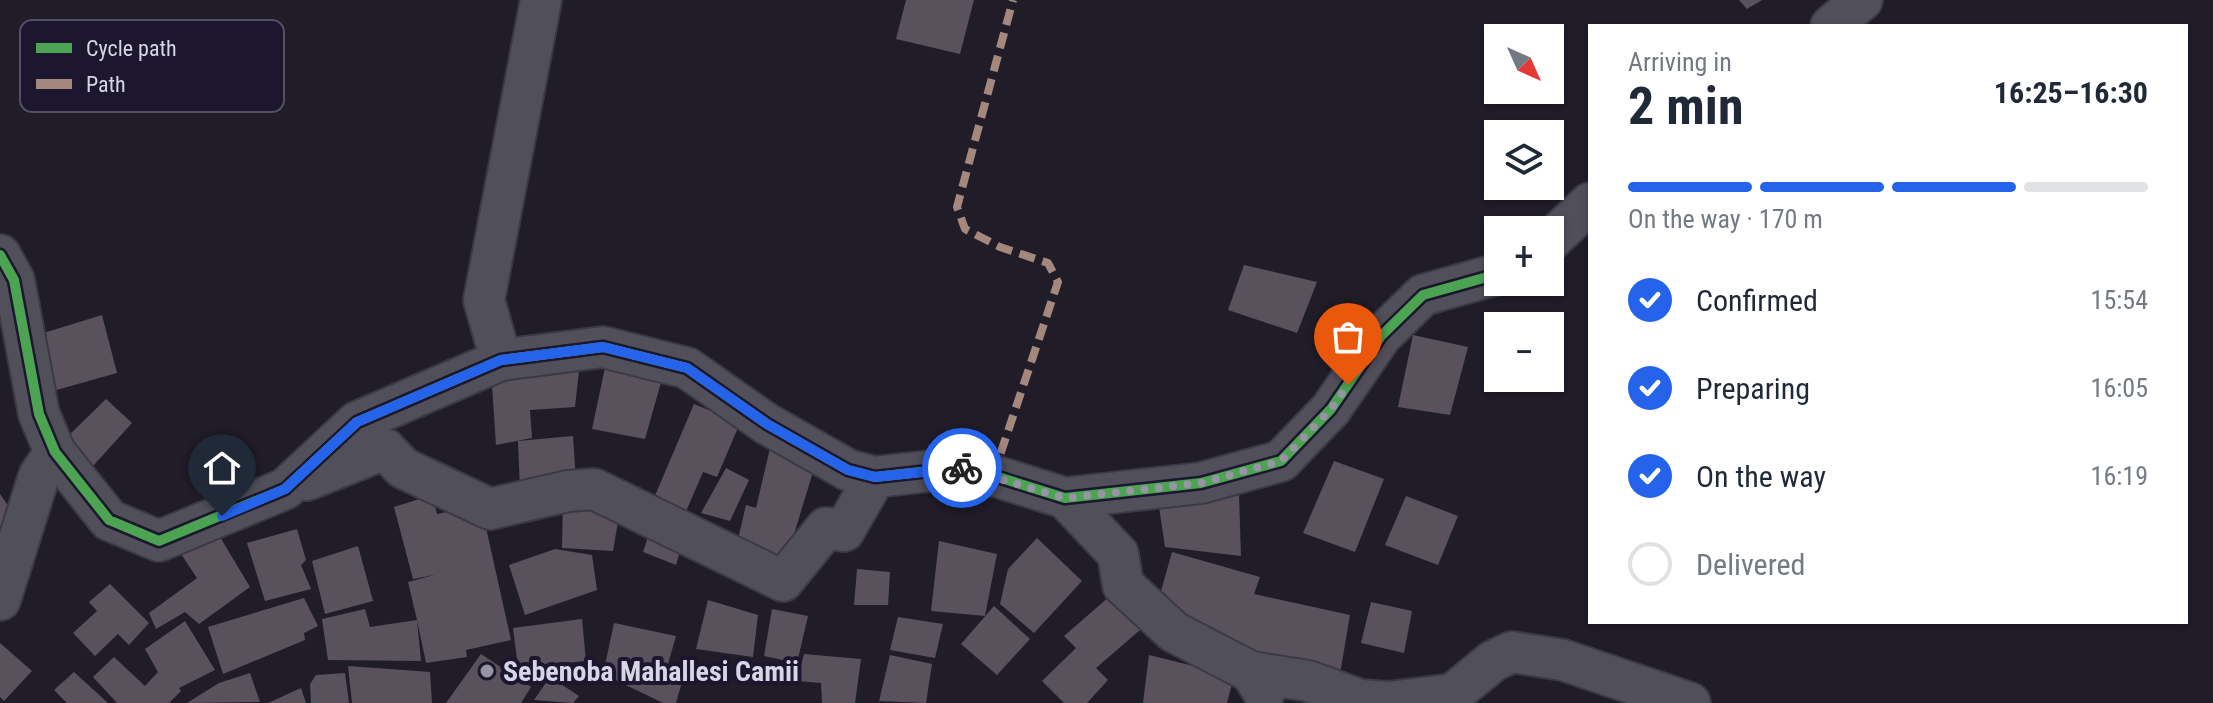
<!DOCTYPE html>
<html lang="en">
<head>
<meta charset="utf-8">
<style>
  body { margin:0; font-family:"Roboto Condensed",sans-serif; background:#f2f2f3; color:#1f2937; height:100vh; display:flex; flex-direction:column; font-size:30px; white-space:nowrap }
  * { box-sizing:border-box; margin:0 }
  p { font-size:26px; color:#747a83 }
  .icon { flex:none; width:44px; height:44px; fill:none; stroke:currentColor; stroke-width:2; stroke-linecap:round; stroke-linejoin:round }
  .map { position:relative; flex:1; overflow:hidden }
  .side { position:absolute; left:1588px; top:24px; width:600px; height:600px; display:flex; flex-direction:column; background:#fff; border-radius:0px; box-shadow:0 2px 6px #0004 }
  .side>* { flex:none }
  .needle { width:52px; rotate:135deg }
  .controls { position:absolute; left:1484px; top:24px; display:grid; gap:16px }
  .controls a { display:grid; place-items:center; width:80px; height:80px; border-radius:0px; background:#fff; box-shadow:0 2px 6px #0004; font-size:40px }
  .pin { position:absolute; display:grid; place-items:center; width:68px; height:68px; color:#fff; margin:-82px -34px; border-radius:50% 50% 50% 0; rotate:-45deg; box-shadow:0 0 8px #0007 }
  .pin .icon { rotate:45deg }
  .courier { position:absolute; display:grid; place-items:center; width:80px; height:80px; margin:-40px; border:6px solid #2563eb; border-radius:50%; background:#fff; color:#222; box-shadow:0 2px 10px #0007 }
  .overview em { font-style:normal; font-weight:700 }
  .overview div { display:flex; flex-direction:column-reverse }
  .overview { display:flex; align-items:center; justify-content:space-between; height:136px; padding:0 40px }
  h1 { font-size:52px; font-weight:700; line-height:60px }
  .bar { display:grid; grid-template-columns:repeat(4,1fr); gap:12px 8px; align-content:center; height:96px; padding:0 40px }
  .bar i { height:10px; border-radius:6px; background:#e0e1e3 }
  .bar .current { background:#2563eb }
  .bar p { grid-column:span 4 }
  ol { padding:0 40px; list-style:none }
  li { display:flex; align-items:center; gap:24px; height:88px }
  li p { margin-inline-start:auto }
  li .icon { padding:8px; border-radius:50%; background:#2563eb; color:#fff; stroke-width:4 }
  li:last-child { color:#747a83 }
  li i { width:44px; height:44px; border:4px solid #e0e1e3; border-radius:50% }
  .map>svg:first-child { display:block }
  .building { fill:#59525c }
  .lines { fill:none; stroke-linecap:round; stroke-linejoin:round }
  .minor-casing { stroke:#3b3944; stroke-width:44 }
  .minor { stroke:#514f5a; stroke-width:40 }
  .quiet { stroke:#a5887d; stroke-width:8; stroke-dasharray:16 8; stroke-linecap:butt }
  .cycleway-casing { stroke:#1c172f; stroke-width:15 }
  .cycleway { stroke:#4ca352; stroke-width:10 }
  .done { stroke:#9795a4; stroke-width:8; stroke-dasharray:0 14.4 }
  .route { stroke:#2563eb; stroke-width:10 }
  .poi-dot { fill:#9795a4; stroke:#1c172f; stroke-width:3 }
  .labels { text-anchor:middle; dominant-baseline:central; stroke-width:8; stroke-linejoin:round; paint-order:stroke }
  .poi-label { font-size:28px; font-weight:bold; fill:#d7d5e6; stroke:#1c172f; text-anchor:start }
  .key { fill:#1c172f; stroke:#545066; stroke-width:2 }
  .key-label { font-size:22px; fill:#d7d5e6 }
</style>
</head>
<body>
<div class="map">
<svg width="2213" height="703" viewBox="0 0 2213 703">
  <rect width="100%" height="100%" fill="#201d29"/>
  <g class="building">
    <polygon points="906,0 974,0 960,54 896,39"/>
    <polygon points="1739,0 1762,0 1747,9"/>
    <polygon points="1244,265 1317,282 1297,333 1228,310"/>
    <polygon points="102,315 117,373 53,391 37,335"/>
    <polygon points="1413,335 1468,347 1450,415 1398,407"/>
    <polygon points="580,362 575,407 530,410 532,438 496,445 491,371"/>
    <polygon points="606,363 662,379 645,439 592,429"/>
    <polygon points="106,399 132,423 92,467 63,441"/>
    <polygon points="694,404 740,423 717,477 703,472 681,523 651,505"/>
    <polygon points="573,436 576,482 520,490 518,441"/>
    <polygon points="770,448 815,465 782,574 736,548 746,505 756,508"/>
    <polygon points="1334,461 1384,479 1355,552 1303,533"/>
    <polygon points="726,468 749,480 730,521 701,513"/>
    <polygon points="0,494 15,516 0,528"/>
    <polygon points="432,495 437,514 481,505 511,640 466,650 467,657 426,663 417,620 421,661 328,660 322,619 365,609 370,627 417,620 408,582 434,575 413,579 394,507"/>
    <polygon points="1239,495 1241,556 1165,547 1158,500"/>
    <polygon points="1406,496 1458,516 1438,565 1385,545"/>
    <polygon points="563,499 620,510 613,551 562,548"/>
    <polygon points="653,522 684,538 676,565 643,552"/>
    <polygon points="297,529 306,560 301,565 311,589 265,601 247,543"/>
    <polygon points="217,532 250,587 199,624 185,612 156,629 149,613 197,578 181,554"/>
    <polygon points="1037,538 1082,581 1034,633 1000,604 1008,569"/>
    <polygon points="939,541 997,554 985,616 931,611"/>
    <polygon points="358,546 373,601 325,614 312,561"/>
    <polygon points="555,549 592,555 597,590 525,615 509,565"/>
    <polygon points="1172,552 1260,577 1254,594 1350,615 1340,674 1248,661 1152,623"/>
    <polygon points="857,569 890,572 888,605 854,605"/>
    <polygon points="110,584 149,623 129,645 118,634 95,656 73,633 97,611 89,602"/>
    <polygon points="1110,596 1140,630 1096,668 1108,680 1087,703 1064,703 1042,681 1076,648 1064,636"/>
    <polygon points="304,598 318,626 304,633 305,640 223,674 208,627"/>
    <polygon points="708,600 758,615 753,657 696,649"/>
    <polygon points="1371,602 1412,611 1404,653 1361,643"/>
    <polygon points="994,606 1030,639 997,675 961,644"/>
    <polygon points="772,609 808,616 797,663 764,656"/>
    <polygon points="898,617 943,624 935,658 890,650"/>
    <polygon points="582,619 586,661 518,667 513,628"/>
    <polygon points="185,621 215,670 179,688 181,691 169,703 117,703 93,677 114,657 145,686 158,672 145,649"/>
    <polygon points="614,623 676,636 668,664 685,671 676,703 663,703 603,674"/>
    <polygon points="0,643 32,671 4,701 0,697"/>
    <polygon points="481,654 531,687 521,703 446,703"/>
    <polygon points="804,654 861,659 855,703 822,703 821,683 797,681"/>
    <polygon points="890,655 932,664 926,703 879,701"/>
    <polygon points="1149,655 1234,676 1227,703 1143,703"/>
    <polygon points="348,666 430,672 432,703 352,703"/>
    <polygon points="74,672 108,703 67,703 54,690"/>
    <polygon points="250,673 260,702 187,703 219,683"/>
    <polygon points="345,673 349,703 311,703 310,684 316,675"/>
    <polygon points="550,677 579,696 573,703 534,700"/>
    <polygon points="301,688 306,703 268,703"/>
  </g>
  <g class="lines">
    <defs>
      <g id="minor">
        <polyline points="1831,26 1862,0"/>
        <polyline points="1550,241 1590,203"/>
        <polyline points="0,255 14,280 39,414 55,452 109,520 159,541 285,489 357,422 501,360 603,347 687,368 767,424 848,470 875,477 966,467 1065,498 1201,483 1281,461 1331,409 1381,336 1423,295 1498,274"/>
        <polyline points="501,360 484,300 541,0"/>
        <polyline points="307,480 385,449 403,468 490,509 568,491 594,489 783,581 826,528 844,531 875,477"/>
        <polyline points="1065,498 1118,554 1123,585 1174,632 1251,672 1264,693"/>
        <polyline points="0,600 39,476 55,452"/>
        <polyline points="1251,672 1308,681 1360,700 1389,702 1453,694 1493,661 1512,652 1563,660 1690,703"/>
      </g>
    </defs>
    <use href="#minor" class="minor-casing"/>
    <use href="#minor" class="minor"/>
    <polyline class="quiet" points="993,476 1058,282 1048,263 1000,247 965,229 957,207 1013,0"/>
    <defs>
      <polyline id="cycleway" points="0,255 14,280 39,414 55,452 109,520 159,541 285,489 357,422 501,360 603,347 687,368 767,424 848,470 875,477 966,467 1065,498 1201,483 1281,461 1331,409 1381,336 1423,295 1498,274"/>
    </defs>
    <use href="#cycleway" class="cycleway-casing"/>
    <use href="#cycleway" class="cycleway"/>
  </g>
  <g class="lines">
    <polyline class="done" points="962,468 1065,498 1201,483 1281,461 1331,409 1348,385"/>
    <polyline class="route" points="222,516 285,489 357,422 501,360 603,347 687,368 767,424 848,470 875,477 962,468"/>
  </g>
  <circle class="poi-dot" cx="487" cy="671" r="8"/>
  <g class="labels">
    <g class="poi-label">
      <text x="503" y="671">Sebenoba Mahallesi Camii</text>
    </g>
  </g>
  <rect x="20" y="20" width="264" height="92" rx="12" class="key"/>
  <rect x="36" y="43" width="36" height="10" fill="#4ca352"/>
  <rect x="36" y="79" width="36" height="10" fill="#a5887d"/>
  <g class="key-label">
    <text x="86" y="56">Cycle path</text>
    <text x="86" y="92">Path</text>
  </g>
</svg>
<div class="controls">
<a><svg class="needle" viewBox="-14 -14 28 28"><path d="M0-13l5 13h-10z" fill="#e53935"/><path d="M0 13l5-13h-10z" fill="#747a83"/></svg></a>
<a><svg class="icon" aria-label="layers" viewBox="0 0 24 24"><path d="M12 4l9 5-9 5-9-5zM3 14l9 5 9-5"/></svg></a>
<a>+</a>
<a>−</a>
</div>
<div class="pin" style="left:1348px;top:385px;background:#ea580c"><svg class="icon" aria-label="bag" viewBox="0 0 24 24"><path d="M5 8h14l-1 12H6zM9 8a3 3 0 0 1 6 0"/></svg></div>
<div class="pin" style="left:222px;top:516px;background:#1f2937"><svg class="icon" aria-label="home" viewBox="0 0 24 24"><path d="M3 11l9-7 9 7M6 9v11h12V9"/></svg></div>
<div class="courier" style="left:962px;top:468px"><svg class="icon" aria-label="bike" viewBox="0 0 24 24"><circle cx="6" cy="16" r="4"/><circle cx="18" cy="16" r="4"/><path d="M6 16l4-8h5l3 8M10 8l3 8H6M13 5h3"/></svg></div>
<section class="side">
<div class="overview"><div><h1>2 min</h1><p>Arriving in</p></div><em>16:25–16:30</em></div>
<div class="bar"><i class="current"></i><i class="current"></i><i class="current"></i><i></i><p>On the way · 170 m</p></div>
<ol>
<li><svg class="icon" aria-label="check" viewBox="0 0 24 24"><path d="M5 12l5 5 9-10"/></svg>Confirmed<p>15:54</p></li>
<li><svg class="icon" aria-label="check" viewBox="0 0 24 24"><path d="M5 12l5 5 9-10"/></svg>Preparing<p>16:05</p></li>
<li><svg class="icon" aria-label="check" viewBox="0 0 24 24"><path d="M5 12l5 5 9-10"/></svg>On the way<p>16:19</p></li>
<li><i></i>Delivered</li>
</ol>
</section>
</div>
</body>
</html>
